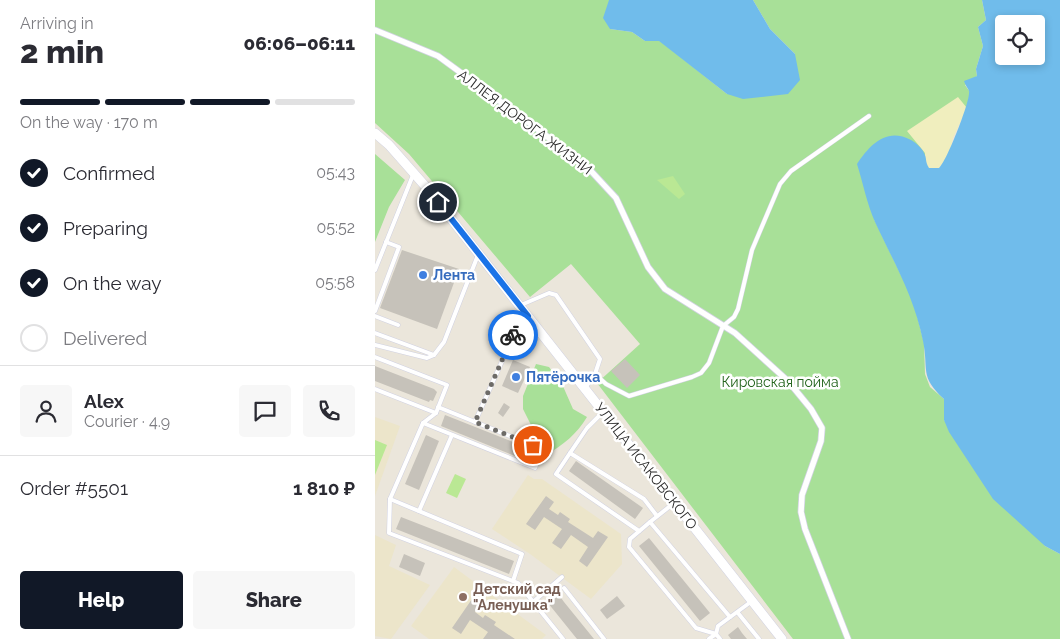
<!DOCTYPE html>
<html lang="en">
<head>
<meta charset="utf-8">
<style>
  body { margin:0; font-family:Raleway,sans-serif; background:#f7f7f7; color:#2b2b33; height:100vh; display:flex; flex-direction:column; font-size:19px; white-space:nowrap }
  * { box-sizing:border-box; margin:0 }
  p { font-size:16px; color:#7c7c81 }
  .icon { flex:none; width:28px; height:28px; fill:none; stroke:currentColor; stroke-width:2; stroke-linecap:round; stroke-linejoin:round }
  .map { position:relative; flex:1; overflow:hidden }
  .details { display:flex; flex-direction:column; background:#fff; width:375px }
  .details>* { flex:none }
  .controls { position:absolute; left:620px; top:15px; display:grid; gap:10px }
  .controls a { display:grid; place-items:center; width:50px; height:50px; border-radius:5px; background:#fff; box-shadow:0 2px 8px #0003; font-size:25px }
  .pin { position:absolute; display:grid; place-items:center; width:42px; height:42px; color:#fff; margin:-21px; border:2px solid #fff; border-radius:50%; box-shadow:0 1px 5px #0007 }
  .courier { position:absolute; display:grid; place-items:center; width:50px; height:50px; margin:-25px; border:4px solid #1a73e8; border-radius:50%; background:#fff; color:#222; box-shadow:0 1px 6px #0007 }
  .overview em { font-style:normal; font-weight:800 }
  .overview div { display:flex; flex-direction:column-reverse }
  .overview { display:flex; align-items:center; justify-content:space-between; height:85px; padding:0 20px }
  h1 { font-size:32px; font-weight:800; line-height:38px }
  .bar { display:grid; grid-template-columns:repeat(4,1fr); gap:8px 5px; align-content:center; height:60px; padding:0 20px }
  .bar i { height:6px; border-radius:4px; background:#e1e1e2 }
  .bar .on { background:#111827 }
  .bar p { grid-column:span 4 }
  .line { display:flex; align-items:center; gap:12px; padding:0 20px; border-top:1px solid #e1e1e2 }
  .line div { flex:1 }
  .round { display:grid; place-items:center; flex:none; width:52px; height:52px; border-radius:5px; background:#f7f7f7 }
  ol { padding:0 20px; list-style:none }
  li { display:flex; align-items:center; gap:15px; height:55px }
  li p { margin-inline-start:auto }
  li .icon { padding:5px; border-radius:50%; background:#111827; color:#fff; stroke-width:4 }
  li:last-child { color:#7c7c81 }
  li i { width:28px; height:28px; border:2px solid #e1e1e2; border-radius:50% }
  .button { display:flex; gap:10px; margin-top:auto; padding:10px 20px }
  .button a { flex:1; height:58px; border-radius:5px; background:#111827; color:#fff; font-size:20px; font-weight:800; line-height:58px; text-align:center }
  .button a+a { background:#f7f7f7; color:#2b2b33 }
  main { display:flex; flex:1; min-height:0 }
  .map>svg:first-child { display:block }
  .education { fill:#ece5ca }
  .green { fill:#a8e098 }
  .sand { fill:#f0eebe }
  .pitch { fill:#bae894 }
  .water { fill:#70bceb; fill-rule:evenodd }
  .building { fill:#c6c2ba }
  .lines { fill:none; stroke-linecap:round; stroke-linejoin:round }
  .service-casing { stroke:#d0d1e1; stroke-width:5 }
  .pedestrian-casing { stroke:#d0d1e1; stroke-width:7 }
  .tertiary-casing { stroke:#d0d1e1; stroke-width:10 }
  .service { stroke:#fff; stroke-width:4 }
  .pedestrian { stroke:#fff; stroke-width:5.5 }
  .tertiary { stroke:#fff; stroke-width:9 }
  .done { stroke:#6d6b67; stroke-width:5; stroke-dasharray:0 9 }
  .route { stroke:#1a73e8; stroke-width:6 }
  .shop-dot { fill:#3f7fe0; stroke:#fff; stroke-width:2 }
  .education-dot { fill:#8d6e63; stroke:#fff; stroke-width:2 }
  .labels { text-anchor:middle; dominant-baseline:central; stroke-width:5; stroke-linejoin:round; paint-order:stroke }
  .street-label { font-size:14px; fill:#292929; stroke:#fff }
  .shop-label { font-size:14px; font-weight:bold; fill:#366cbe; stroke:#fff; text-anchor:start }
  .park-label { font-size:14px; fill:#22631b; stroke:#fff }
  .education-label { font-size:14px; font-weight:bold; fill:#785e54; stroke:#fff; text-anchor:start }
</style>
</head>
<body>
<main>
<section class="details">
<div class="overview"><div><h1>2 min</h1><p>Arriving in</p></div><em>06:06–06:11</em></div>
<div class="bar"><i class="on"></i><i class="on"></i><i class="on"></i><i></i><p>On the way · 170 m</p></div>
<ol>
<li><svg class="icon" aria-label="check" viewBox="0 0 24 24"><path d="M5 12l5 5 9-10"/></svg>Confirmed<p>05:43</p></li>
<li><svg class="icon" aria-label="check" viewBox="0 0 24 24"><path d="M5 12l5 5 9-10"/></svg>Preparing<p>05:52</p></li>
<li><svg class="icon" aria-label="check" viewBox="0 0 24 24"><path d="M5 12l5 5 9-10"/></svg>On the way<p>05:58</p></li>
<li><i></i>Delivered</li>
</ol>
<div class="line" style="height:90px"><a class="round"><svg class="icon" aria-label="person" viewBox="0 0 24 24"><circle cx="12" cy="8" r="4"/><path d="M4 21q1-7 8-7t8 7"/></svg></a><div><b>Alex</b><p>Courier · 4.9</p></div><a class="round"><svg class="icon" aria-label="chat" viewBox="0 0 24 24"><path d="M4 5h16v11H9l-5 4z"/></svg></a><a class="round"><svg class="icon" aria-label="phone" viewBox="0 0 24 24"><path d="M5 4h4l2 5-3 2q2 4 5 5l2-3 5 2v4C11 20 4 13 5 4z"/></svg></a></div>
<div class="line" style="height:65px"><div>Order #5501</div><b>1 810 ₽</b></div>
<div class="button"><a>Help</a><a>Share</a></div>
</section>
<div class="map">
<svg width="685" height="639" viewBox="0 0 685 639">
  <rect width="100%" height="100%" fill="#ebe6db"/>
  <g class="education">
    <polygon points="0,417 25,426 0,496"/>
    <polygon points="153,475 159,479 167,479 246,534 247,564 216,599 155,554 117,529"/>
    <polygon points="0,535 21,545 14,566 55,585 16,639 0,636"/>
    <polygon points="79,567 171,635 167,639 54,639 36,626"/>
  </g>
  <g class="green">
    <polygon points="0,0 234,0 235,29 257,32 270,41 284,40 352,94 420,54 395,29 378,0 607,0 611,20 603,27 608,46 601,69 602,76 590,85 595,92 592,108 499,219 538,300 549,343 550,374 555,387 569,399 569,420 670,546 685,554 685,639 418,639 222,383 265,344 196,264 155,297 34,154 0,123"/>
    <polygon points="0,154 30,180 14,207 0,242"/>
    <path d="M161 364 174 367 187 384 198 409 212 417C202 434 188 445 171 455L148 409V396Z"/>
  </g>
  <polygon class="sand" points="583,97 592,108 578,138 575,154 564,168 554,168 550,163 550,153 532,131"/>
  <g class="pitch">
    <polygon points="298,176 310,194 304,199 282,180"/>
    <polygon points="0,440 12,445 0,475"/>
    <polygon points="80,474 91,479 82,498 71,493"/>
  </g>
  <g class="water">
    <polygon points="234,0 378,0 395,29 420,54 425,80 413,94 368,99 352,94 284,41 270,41 257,32 235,29 228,18"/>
    <path d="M607 0H685V554L670 546 618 499 574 432 569 420V399C544 376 554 370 548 341 539 296 519 263 500 222 492 204 488 183 482 164 495 145 511 127 536 140 540 142 547 148 549 153 552 158 550 162 554 168H564C571 163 596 100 594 91 593 88 590 85 589 81L602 76 601 69 608 46 603 27 611 20ZM629 24H661V56H629Z"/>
  </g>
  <g class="building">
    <polygon points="27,250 84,269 62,329 5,308"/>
    <polygon points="250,359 265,375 252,388 236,371"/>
    <polygon points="138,360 155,367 143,393 127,386"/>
    <polygon points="0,366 59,389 62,392 58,401 55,400 54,402 0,381"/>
    <polygon points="129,403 135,407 128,417 123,413"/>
    <polygon points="70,415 161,451 157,463 66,426"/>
    <polygon points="51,435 64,441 44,490 30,484"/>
    <polygon points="201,461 268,508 260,519 194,471"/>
    <polygon points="171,496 179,502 174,509 183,515 185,512 195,519 193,522 218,538 223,531 233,537 212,567 204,561 213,547 196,535 186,549 177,543 187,529 169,517 160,530 151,524"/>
    <polygon points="26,517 139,561 134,574 21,529"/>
    <polygon points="274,538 335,613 325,621 264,546"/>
    <polygon points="29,554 50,563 45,576 24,567"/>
    <polygon points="184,595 189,602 219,639 202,639 173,603"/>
    <polygon points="242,596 250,606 232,619 225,610"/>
    <polygon points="97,599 105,605 100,612 108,618 110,615 121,622 119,625 140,639 108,639 113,632 95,620 86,634 77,628"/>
    <polygon points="363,627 367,633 372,639 356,639 353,635"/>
  </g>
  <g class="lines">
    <defs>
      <g id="service">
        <polyline points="0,270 38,175"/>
        <polyline points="146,305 174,293 181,295 225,359 220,374 210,388"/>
        <polyline points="0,311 24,247 11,242"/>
        <polyline points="0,316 23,325"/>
        <polyline points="0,333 59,355"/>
        <polyline points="0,345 52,358 59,355 69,342 103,255"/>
        <polyline points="0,357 72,385 61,413 48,423 160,468 167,449 63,407"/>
        <polyline points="220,374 231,384 254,396 317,377 326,373 334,363 348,326 359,317 363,309 377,250 405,184 416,171 494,116"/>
        <polyline points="0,389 61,413"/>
        <polyline points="100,422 140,332 153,316"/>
        <polyline points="48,423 15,499 14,533 143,583 188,639"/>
        <polyline points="195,453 212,428 228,412"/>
        <polyline points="15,499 147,554 138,581"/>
        <polyline points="299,503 275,522 355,617"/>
        <polyline points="44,511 77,435"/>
        <polyline points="275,522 255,539 254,547 321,628 341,634 345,639"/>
        <polyline points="264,531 181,474 195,453 269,499 282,516"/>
        <polyline points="189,588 229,639"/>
        <polyline points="158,602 187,577"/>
        <polyline points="363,613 384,639"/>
        <polyline points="334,639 341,634 343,626 377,601"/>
      </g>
      <polyline id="pedestrian" points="0,30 63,56 160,127 216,171 241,198 273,267 290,289 360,333 413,381 436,409 447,428 446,441 427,495 426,512 430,529 473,639"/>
      <polyline id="tertiary" points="0,133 14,145 51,187 407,639"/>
    </defs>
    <use href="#service" class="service-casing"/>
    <use href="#pedestrian" class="pedestrian-casing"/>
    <use href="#tertiary" class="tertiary-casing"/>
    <use href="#service" class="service"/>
    <use href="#pedestrian" class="pedestrian"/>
    <use href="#tertiary" class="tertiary"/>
  </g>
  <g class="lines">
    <polyline class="done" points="138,335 100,422 158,445"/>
    <polyline class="route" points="63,202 153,316 138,335"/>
  </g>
  <g class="shop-dot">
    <circle cx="48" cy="275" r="5"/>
    <circle cx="141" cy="377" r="5"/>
  </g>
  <circle class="education-dot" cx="88" cy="597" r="5"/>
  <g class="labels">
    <g class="street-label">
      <text transform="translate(150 122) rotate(37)">АЛЛЕЯ ДОРОГА ЖИЗНИ</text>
      <text transform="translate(271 466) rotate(52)">УЛИЦА ИСАКОВСКОГО</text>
    </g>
    <g class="shop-label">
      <text x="58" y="275">Лента</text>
      <text x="151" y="377">Пятёрочка</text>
    </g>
    <g class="park-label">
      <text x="405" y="382">Кировская пойма</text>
    </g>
    <g class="education-label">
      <text x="98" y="589">Детский сад<tspan x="98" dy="16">"Аленушка"</tspan></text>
    </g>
  </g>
</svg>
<div class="controls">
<a><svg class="icon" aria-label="locate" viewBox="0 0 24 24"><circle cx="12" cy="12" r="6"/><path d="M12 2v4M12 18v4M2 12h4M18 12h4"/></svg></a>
</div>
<div class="pin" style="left:158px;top:445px;background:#ea580c"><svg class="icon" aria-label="bag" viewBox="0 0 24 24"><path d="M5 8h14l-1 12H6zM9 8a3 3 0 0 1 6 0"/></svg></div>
<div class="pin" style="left:63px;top:202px;background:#1f2937"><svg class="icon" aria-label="home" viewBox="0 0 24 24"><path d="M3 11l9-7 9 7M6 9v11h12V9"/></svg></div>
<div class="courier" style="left:138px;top:335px"><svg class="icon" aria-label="bike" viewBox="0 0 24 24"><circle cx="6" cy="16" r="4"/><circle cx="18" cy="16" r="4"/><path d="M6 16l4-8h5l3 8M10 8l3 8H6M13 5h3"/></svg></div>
</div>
</main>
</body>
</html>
